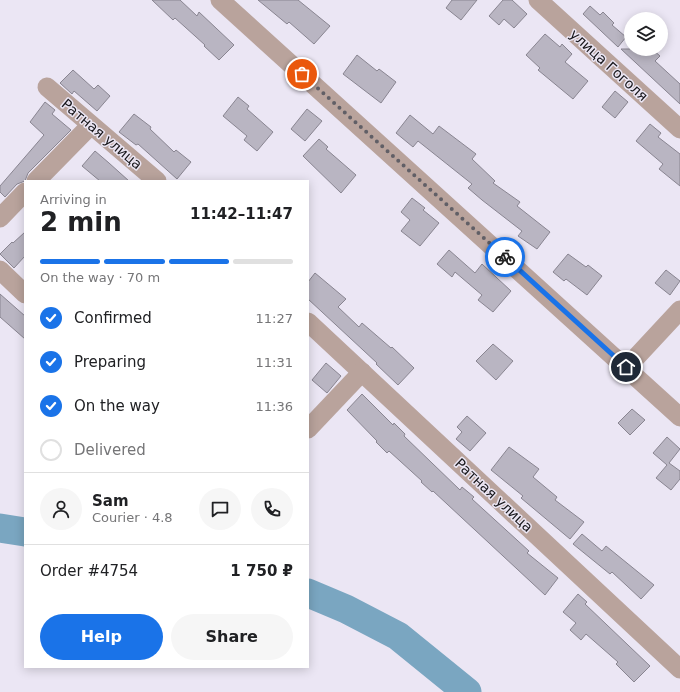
<!DOCTYPE html>
<html lang="en">
<head>
<meta charset="utf-8">
<style>
  body { margin:0; font-family:"DejaVu Sans",sans-serif; background:#f6f6f6; color:#202124; height:100vh; display:flex; flex-direction:column; font-size:15px; white-space:nowrap }
  * { box-sizing:border-box; margin:0 }
  p { font-size:13px; color:#757577 }
  .icon { flex:none; width:22px; height:22px; fill:none; stroke:currentColor; stroke-width:2; stroke-linecap:round; stroke-linejoin:round }
  .map { position:relative; flex:1; overflow:hidden }
  .drawer { position:absolute; left:24px; top:180px; width:285px; height:488px; display:flex; flex-direction:column; background:#fff; border-radius:0px; box-shadow:0 2px 10px #0003 }
  .drawer>* { flex:none }
  .tools { position:absolute; left:624px; top:12px; display:grid; gap:8px }
  .tools a { display:grid; place-items:center; width:44px; height:44px; border-radius:50%; background:#fff; box-shadow:0 2px 10px #0003; font-size:20px }
  .pin { position:absolute; display:grid; place-items:center; width:34px; height:34px; color:#fff; margin:-17px; border:2px solid #fff; border-radius:50%; box-shadow:0 1px 4px #0007 }
  .courier { position:absolute; display:grid; place-items:center; width:40px; height:40px; margin:-20px; border:3px solid #1a73e8; border-radius:50%; background:#fff; color:#222; box-shadow:0 1px 5px #0007 }
  .headline em { font-style:normal; font-weight:700 }
  .headline div { display:flex; flex-direction:column-reverse }
  .headline { display:flex; align-items:center; justify-content:space-between; height:68px; padding:0 16px }
  h1 { font-size:26px; font-weight:700; line-height:30px }
  .bar { display:grid; grid-template-columns:repeat(4,1fr); gap:6px 4px; align-content:center; height:48px; padding:0 16px }
  .bar i { height:5px; border-radius:3px; background:#e0e0e0 }
  .bar .selected { background:#1a73e8 }
  .bar p { grid-column:span 4 }
  .line { display:flex; align-items:center; gap:10px; padding:0 16px; border-top:1px solid #e0e0e0 }
  .line div { flex:1 }
  .round { display:grid; place-items:center; flex:none; width:42px; height:42px; border-radius:21px; background:#f6f6f6 }
  ol { padding:0 16px; list-style:none }
  li { display:flex; align-items:center; gap:12px; height:44px }
  li p { margin-inline-start:auto }
  li .icon { padding:4px; border-radius:50%; background:#1a73e8; color:#fff; stroke-width:4 }
  li:last-child { color:#757577 }
  li i { width:22px; height:22px; border:2px solid #e0e0e0; border-radius:50% }
  .button { display:flex; gap:8px; margin-top:auto; padding:8px 16px }
  .button a { flex:1; height:46px; border-radius:24px; background:#1a73e8; color:#fff; font-size:16px; font-weight:700; line-height:46px; text-align:center }
  .button a+a { background:#f6f6f6; color:#202124 }
  .map>svg:first-child { display:block }
  .lines { fill:none; stroke-linecap:round; stroke-linejoin:round }
  .river { stroke:#7aa6c1; stroke-width:29 }
  .building { fill:#b9b5c2; stroke:#898591 }
  .street { stroke:#b9a39c; stroke-width:19 }
  .done { stroke:#615f66; stroke-width:4; stroke-dasharray:0 7.2 }
  .route { stroke:#1a73e8; stroke-width:5 }
  .labels { text-anchor:middle; dominant-baseline:central; stroke-width:3; stroke-linejoin:round; paint-order:stroke }
  .street-label { font-size:14px; fill:#17161a; stroke:#ebe6f4 }
</style>
</head>
<body>
<div class="map">
<svg width="680" height="692" viewBox="0 0 680 692">
  <rect width="100%" height="100%" fill="#ebe6f4"/>
  <g class="lines">
    <g class="river">
      <polyline points="0,528 25,532"/>
      <polyline points="308,593 346,609 398,636 467,692"/>
    </g>
  </g>
  <g class="building">
    <polygon points="152,0 180,0 197,16 199,12 234,45 219,60 204,46 205,45 175,18 173,20"/>
    <polygon points="258,0 298,0 330,26 314,44 289,22 287,24"/>
    <polygon points="452,0 477,0 461,20 446,8"/>
    <polygon points="503,0 512,0 527,14 514,28 504,19 499,25 489,16"/>
    <polygon points="590,6 600,15 603,12 614,23 612,25 626,37 618,47 583,14"/>
    <polygon points="545,34 560,47 562,44 572,54 565,62 588,81 573,99 538,70 540,68 526,55"/>
    <polygon points="621,49 652,49 660,56 655,61 680,84 680,104"/>
    <polygon points="357,55 377,71 379,69 396,82 381,103 343,74"/>
    <polygon points="73,70 94,89 98,85 110,96 97,111 74,91 72,94 60,83"/>
    <polygon points="615,91 628,102 615,118 602,107"/>
    <polygon points="238,97 249,106 247,109 273,132 257,151 244,140 247,136 223,116"/>
    <polygon points="45,102 55,110 52,114 71,130 28,173 25,181 17,184 5,197 0,192 0,186 44,135 30,122"/>
    <polygon points="307,109 322,121 305,141 291,129"/>
    <polygon points="134,114 151,127 150,129 174,152 176,150 191,162 177,179 138,144 136,145 119,132"/>
    <polygon points="410,115 433,134 439,126 476,154 472,159 495,181 493,183 520,202 517,206 550,232 537,249 518,236 522,231 482,200 468,188 472,184 418,141 413,147 396,133"/>
    <polygon points="650,124 661,133 658,137 680,154 680,186 659,169 663,164 636,141"/>
    <polygon points="319,139 328,147 326,149 356,175 341,193 303,156"/>
    <polygon points="95,151 109,163 129,181 100,181 82,166"/>
    <polygon points="412,198 425,208 423,210 439,223 420,246 401,231 410,220 401,212"/>
    <polygon points="25,232 25,256 14,268 0,254 12,242 13,243"/>
    <polygon points="449,250 475,273 482,264 511,291 493,312 478,300 482,295 455,272 452,277 437,264"/>
    <polygon points="568,254 586,267 588,265 602,276 587,295 566,279 564,281 553,272"/>
    <polygon points="666,270 680,281 670,295 655,283"/>
    <polygon points="315,273 346,299 338,307 359,327 362,323 391,348 392,347 414,368 398,385 376,364 377,363 308,299 308,282"/>
    <polygon points="0,294 25,316 25,339 0,317"/>
    <polygon points="493,344 513,361 496,380 476,361"/>
    <polygon points="326,363 341,376 327,393 312,380"/>
    <polygon points="362,394 393,425 394,423 405,434 404,436 460,490 462,487 474,497 472,499 529,551 527,553 558,578 545,595 433,491 432,492 421,482 422,481 389,451 387,453 376,442 377,441 347,410"/>
    <polygon points="632,409 645,420 630,435 618,423"/>
    <polygon points="467,416 486,433 470,451 456,439 462,432 457,427"/>
    <polygon points="667,437 680,449 669,463 680,471 680,479 671,490 656,478 667,465 653,453"/>
    <polygon points="509,447 539,469 533,477 557,497 555,500 584,522 570,539 521,498 523,496 491,470"/>
    <polygon points="582,534 602,551 606,546 654,585 641,599 612,572 610,574 573,544"/>
    <polygon points="578,594 587,602 585,604 650,666 634,682 616,664 618,662 586,634 581,640 570,630 576,623 563,612"/>
  </g>
  <g class="lines">
    <g class="street">
      <polyline points="220,0 680,417"/>
      <polyline points="538,0 680,129"/>
      <polyline points="47,87 157,181"/>
      <polyline points="36,181 91,125"/>
      <polyline points="0,218 25,192"/>
      <polyline points="0,270 25,294"/>
      <polyline points="308,322 680,669"/>
      <polyline points="627,367 680,310"/>
      <polyline points="308,429 362,372"/>
    </g>
  </g>
  <g class="lines">
    <polyline class="done" points="302,74 505,257"/>
    <polyline class="route" points="505,257 626,367"/>
  </g>
  <g class="labels">
    <g class="street-label">
      <text transform="translate(609 65) rotate(42)">улица Гоголя</text>
      <text transform="translate(102 134) rotate(40)">Ратная улица</text>
      <text transform="translate(494 495) rotate(43)">Ратная улица</text>
    </g>
  </g>
</svg>
<div class="tools">
<a><svg class="icon" aria-label="layers" viewBox="0 0 24 24"><path d="M12 4l9 5-9 5-9-5zM3 14l9 5 9-5"/></svg></a>
</div>
<div class="pin" style="left:302px;top:74px;background:#ea580c"><svg class="icon" aria-label="bag" viewBox="0 0 24 24"><path d="M5 8h14l-1 12H6zM9 8a3 3 0 0 1 6 0"/></svg></div>
<div class="pin" style="left:626px;top:367px;background:#1f2937"><svg class="icon" aria-label="home" viewBox="0 0 24 24"><path d="M3 11l9-7 9 7M6 9v11h12V9"/></svg></div>
<div class="courier" style="left:505px;top:257px"><svg class="icon" aria-label="bike" viewBox="0 0 24 24"><circle cx="6" cy="16" r="4"/><circle cx="18" cy="16" r="4"/><path d="M6 16l4-8h5l3 8M10 8l3 8H6M13 5h3"/></svg></div>
<section class="drawer">
<div class="headline"><div><h1>2 min</h1><p>Arriving in</p></div><em>11:42–11:47</em></div>
<div class="bar"><i class="selected"></i><i class="selected"></i><i class="selected"></i><i></i><p>On the way · 70 m</p></div>
<ol>
<li><svg class="icon" aria-label="check" viewBox="0 0 24 24"><path d="M5 12l5 5 9-10"/></svg>Confirmed<p>11:27</p></li>
<li><svg class="icon" aria-label="check" viewBox="0 0 24 24"><path d="M5 12l5 5 9-10"/></svg>Preparing<p>11:31</p></li>
<li><svg class="icon" aria-label="check" viewBox="0 0 24 24"><path d="M5 12l5 5 9-10"/></svg>On the way<p>11:36</p></li>
<li><i></i>Delivered</li>
</ol>
<div class="line" style="height:72px"><a class="round"><svg class="icon" aria-label="person" viewBox="0 0 24 24"><circle cx="12" cy="8" r="4"/><path d="M4 21q1-7 8-7t8 7"/></svg></a><div><b>Sam</b><p>Courier · 4.8</p></div><a class="round"><svg class="icon" aria-label="chat" viewBox="0 0 24 24"><path d="M4 5h16v11H9l-5 4z"/></svg></a><a class="round"><svg class="icon" aria-label="phone" viewBox="0 0 24 24"><path d="M5 4h4l2 5-3 2q2 4 5 5l2-3 5 2v4C11 20 4 13 5 4z"/></svg></a></div>
<div class="line" style="height:52px"><div>Order #4754</div><b>1 750 ₽</b></div>
<div class="button"><a>Help</a><a>Share</a></div>
</section>
</div>
</body>
</html>
